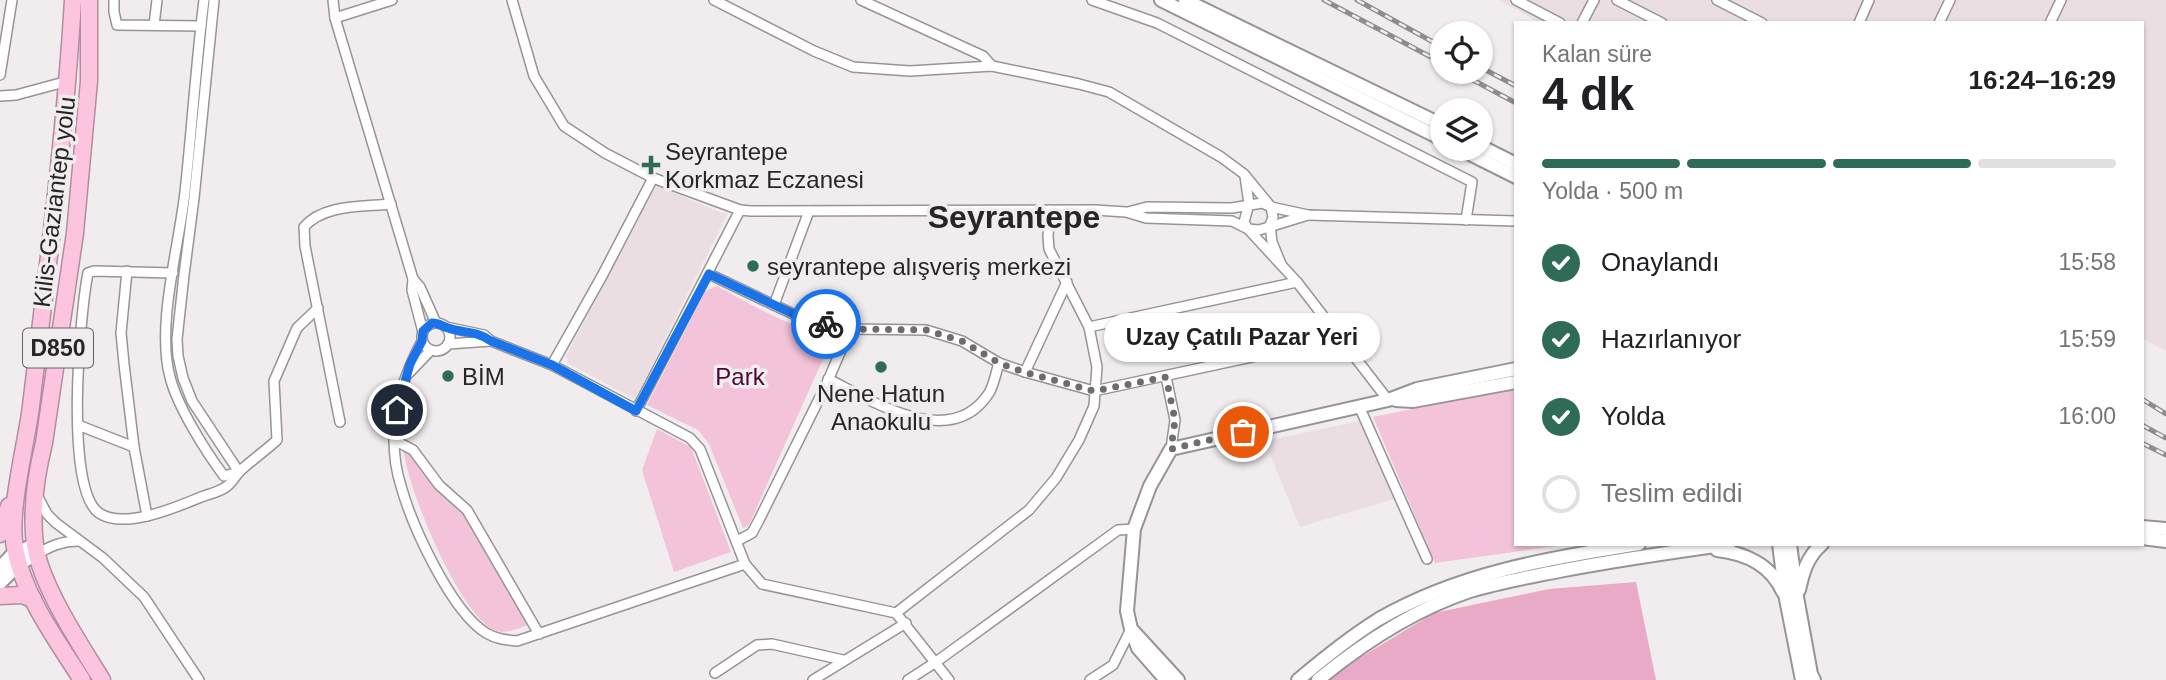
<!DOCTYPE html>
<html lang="tr">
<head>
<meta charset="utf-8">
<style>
  body { margin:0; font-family:Helvetica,sans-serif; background:#f2f2f2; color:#202124; height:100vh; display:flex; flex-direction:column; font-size:26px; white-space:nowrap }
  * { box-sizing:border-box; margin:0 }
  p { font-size:23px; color:#757577 }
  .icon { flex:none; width:38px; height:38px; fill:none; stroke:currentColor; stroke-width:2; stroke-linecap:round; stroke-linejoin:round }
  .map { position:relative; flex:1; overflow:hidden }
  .drawer { position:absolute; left:1514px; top:21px; width:630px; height:525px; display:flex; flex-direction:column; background:#fff; border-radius:0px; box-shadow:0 2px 5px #0004 }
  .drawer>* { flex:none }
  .controls { position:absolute; left:1430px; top:21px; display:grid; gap:14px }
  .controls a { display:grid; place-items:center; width:63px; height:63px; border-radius:50%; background:#fff; box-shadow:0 2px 5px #0004; font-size:35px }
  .pin { position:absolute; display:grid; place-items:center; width:60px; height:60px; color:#fff; margin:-30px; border:4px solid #fff; border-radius:50%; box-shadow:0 2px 7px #0007 }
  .courier { position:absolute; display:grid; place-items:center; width:70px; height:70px; margin:-35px; border:5px solid #1a73e8; border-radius:50%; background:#fff; color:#222; box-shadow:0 2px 9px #0007 }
  .bubble { position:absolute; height:49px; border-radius:24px; background:#fff; box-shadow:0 2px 5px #0004; font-size:23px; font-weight:600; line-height:49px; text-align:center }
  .summary em { font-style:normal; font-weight:600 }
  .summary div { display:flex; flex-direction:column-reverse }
  .summary { display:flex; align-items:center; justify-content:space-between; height:119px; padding:0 28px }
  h1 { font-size:46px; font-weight:600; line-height:52px }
  .bar { display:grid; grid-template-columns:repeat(4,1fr); gap:10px 7px; align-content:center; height:84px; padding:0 28px }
  .bar i { height:9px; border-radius:5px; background:#e0e0e0 }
  .bar .current { background:#2e6c57 }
  .bar p { grid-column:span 4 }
  ol { padding:0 28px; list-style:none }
  li { display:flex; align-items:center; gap:21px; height:77px }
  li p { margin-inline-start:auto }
  li .icon { padding:7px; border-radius:50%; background:#2e6c57; color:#fff; stroke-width:4 }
  li:last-child { color:#757577 }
  li i { width:38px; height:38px; border:4px solid #e0e0e0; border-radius:50% }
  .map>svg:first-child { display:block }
  .built { fill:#eadee3 }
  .green { fill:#f3c3d9 }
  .forest { fill:#e8aac7 }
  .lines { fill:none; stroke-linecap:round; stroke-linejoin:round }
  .street-casing { stroke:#989496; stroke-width:12 }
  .secondary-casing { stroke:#989496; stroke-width:16 }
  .highway-casing { stroke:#b18d9e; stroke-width:19 }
  .street { stroke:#fff; stroke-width:9 }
  .secondary { stroke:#fff; stroke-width:12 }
  .highway { stroke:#fcc4de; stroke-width:16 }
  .rail-casing { stroke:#8e8c8d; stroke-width:5 }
  .rail { stroke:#f1edef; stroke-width:2.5; stroke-dasharray:8; stroke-linecap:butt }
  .done { stroke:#6e6c6c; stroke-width:7; stroke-dasharray:0 12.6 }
  .route { stroke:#1a73e8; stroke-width:9 }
  .poi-dot { fill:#2e6c57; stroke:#f1edef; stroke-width:2.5 }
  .labels { text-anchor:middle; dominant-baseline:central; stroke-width:7; stroke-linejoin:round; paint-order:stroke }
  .shield { fill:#f1edef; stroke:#646262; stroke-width:2 }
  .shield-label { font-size:23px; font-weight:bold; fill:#272626 }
  .poi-label { font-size:24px; fill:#272626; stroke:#f1edef; text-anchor:start }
  .street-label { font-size:24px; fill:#272626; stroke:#f1edef }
  .park-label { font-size:24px; fill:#4f0634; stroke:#f1edef }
  .district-label { font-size:32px; font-weight:bold; fill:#272626; stroke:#f1edef }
</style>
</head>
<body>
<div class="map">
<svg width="2166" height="680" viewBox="0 0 2166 680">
  <rect width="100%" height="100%" fill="#f1edef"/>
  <g class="built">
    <polygon points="1498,0 2166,0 2166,351 2142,338 2142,23 1541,23"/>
    <polygon points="657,185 719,212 728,213 635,399 569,364 566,356"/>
    <polygon points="1360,421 1397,498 1300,527 1266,445 1270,440"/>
  </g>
  <g class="green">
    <path d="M717 286C754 307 792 326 831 341L749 525 743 528 709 444 698 430 647 405 705 291Z"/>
    <polygon points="1515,388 1516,544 1571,544 1435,563 1373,417"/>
    <polygon points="657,429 691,447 731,552 674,572 642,470"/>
    <path d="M403 445 466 508 530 624C519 628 506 635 494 630 459 614 405 484 403 445Z"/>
  </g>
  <polygon class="forest" points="1636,582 1656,680 1330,680 1351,663 1434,613 1549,589"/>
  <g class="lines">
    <defs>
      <g id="street">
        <polyline points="114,0 114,12 117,25 201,26"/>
        <path d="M204 0C196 64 192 128 185 192 179 247 156 325 170 377 177 406 206 452 224 476L239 472"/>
        <polyline points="214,0 194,198 184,275 177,339 178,356 183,378 192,401 239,472"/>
        <polyline points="333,0 335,18 413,279 420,287 436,323"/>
        <polyline points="512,0 534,76 564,126 605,153 653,178 740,210"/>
        <polyline points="714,0 814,51 853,67 910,71 992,66 1079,84 1109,92 1221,157 1244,174 1271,207 1273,217 1270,225 1272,242 1281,264"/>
        <polyline points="861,0 983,56 992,66"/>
        <polyline points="1092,0 1157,23 1472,182 1466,220"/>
        <polyline points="1516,0 1560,23"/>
        <polyline points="1617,0 1662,23"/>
        <polyline points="1717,0 1762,23"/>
        <polyline points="335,18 392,0"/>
        <polyline points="1582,23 1594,0"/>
        <polyline points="1859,23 1869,0"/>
        <polyline points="1939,23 1950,0"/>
        <polyline points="2050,23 2061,0"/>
        <polyline points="154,25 157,0"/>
        <polyline points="0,75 12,0"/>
        <polyline points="0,96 16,95 68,81"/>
        <polyline points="1245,176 1249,204 1244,222 1248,229 1297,282 1388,400"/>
        <polyline points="809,211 774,305 804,319 850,329 926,330 962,341 999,363 1025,372 1094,391 1340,338"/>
        <polyline points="1128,212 1147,207 1232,208 1262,203 1271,207 1308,215 1516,221"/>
        <polyline points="127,271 121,333 124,364 134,447 147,516"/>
        <path d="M173 273 94 271 88 273C80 313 64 489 99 513 124 530 177 507 201 497 209 494 219 492 226 487 232 483 235 476 240 471 252 460 265 451 277 440L274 381 297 328 318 308"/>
        <polyline points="709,274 774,305"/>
        <polyline points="413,279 412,290 423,332"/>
        <circle cx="436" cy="337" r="14"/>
        <polyline points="1089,327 1297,282"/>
        <path d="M422 341C406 371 394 403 394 438 394 454 396 471 401 486 412 526 451 611 486 633 496 639 506 640 517 641L745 564 700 449 690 438 552 365 491 341 484 335 446 327"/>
        <polyline points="448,344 491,341"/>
        <polyline points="552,365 602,276 653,178"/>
        <polyline points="1025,372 1067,282"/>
        <polyline points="409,373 431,350"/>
        <polyline points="1166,377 1175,420 1171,449"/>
        <path d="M828 379C873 401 951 452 989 393 994 385 996 372 999 363"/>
        <polyline points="1359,406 1427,559"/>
        <polyline points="636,411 740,210 751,211 1095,210 1126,212 1146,218 1232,221 1248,229 1259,230 1308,215"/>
        <path d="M340 422 305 246 304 227C323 204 363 207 391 204"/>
        <polyline points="78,425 134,447"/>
        <polyline points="394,440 413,450 439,485 467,510 539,634"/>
        <polyline points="38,497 47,514 56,523 103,558 144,597 199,680"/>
        <polyline points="737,541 752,533 759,520 827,383 850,329"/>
        <path d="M37 554C51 546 62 541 78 541"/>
        <polyline points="745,564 762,584 896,613 1029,510 1056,478 1079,440 1094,406 1097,367 1089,327 1049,249 1048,236 1050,210"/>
        <polyline points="896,613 949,680"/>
        <polyline points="715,673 757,645 772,644 843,660"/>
        <polyline points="813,680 906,623"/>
        <polyline points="908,680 936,662 1118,530 1134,529"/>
        <polyline points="1090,680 1113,665 1131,629"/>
      </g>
      <g id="secondary">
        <polyline points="1161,0 1442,139"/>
        <polyline points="1185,0 1442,125"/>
        <polyline points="1480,146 1516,164"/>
        <polyline points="1460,149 1516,177"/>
        <polyline points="1396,400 1413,401 1516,382"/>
        <polyline points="2142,527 2166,529"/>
        <polyline points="2142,538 2166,541"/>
        <polyline points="1779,544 1786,599 1802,680"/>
        <polyline points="1790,544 1797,597 1811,674 1814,680"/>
        <path d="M1717 550C1745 553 1771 565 1783 592"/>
        <polyline points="0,568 11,556 35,544"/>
        <polyline points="0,583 19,564 37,554"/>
        <path d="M1799 590C1803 572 1807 557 1822 544"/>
        <polyline points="1133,631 1178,680"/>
        <polyline points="1166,680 1138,648 1131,629 1127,611 1134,529 1150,486 1171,449 1388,400 1417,389 1516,369"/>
        <path d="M1298 680C1324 658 1350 637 1379 619 1459 573 1549 558 1639 544"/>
        <path d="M1318 680C1364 642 1413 610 1470 591 1499 582 1529 577 1559 571 1615 560 1672 552 1729 544"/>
      </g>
      <g id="highway">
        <path d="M73 0C65 136 47 271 31 406 26 446 8 511 15 548 24 597 56 639 82 680"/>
        <path d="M89 0V81L75 233 44 443C36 475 31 513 35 545 41 586 80 644 102 680"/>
        <polyline points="0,534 9,506"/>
        <polyline points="0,596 22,595 33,599"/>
      </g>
    </defs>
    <use href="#street" class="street-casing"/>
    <use href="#secondary" class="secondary-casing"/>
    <use href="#highway" class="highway-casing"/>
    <use href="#street" class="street"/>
    <use href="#secondary" class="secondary"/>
    <use href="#highway" class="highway"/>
    <defs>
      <g id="rail">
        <polyline points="1324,0 1442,63"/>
        <polyline points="1357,0 1442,47"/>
        <polyline points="1480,67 1516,86"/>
        <polyline points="1458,72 1516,103"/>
        <polyline points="2142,399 2166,414"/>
        <polyline points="2142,425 2166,438"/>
        <polyline points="2142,443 2166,455"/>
      </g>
    </defs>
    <use href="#rail" class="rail-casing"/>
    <use href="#rail" class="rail"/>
  </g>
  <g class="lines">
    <polyline class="done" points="826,324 850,329 926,330 962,341 999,363 1024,372 1094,391 1166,377 1175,420 1171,449 1243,432"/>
    <path class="route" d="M397 410 410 364 422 341 423 331 432 323C439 323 442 326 448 328 463 333 478 331 491 341L552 365 636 411 709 274 804 319 826 324"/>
  </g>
  <g class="poi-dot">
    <path d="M647.5 154.5h7v7h7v7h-7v7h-7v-7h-7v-7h7z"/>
    <circle cx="753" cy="266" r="7"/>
    <circle cx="881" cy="367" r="7"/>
    <circle cx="448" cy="376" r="7"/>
  </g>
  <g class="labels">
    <rect class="shield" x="23" y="328.5" width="70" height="39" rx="5"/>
    <g class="shield-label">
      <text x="58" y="348">D850</text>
    </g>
    <g class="poi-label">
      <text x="665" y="151">Seyrantepe<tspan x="665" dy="28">Korkmaz Eczanesi</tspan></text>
      <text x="767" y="266">seyrantepe alışveriş merkezi</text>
      <text x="462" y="376">BİM</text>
      <text x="881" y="393" text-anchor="middle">Nene Hatun<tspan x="881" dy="28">Anaokulu</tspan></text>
    </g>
    <g class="street-label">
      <text transform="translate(54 202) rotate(-83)">Kilis-Gaziantep yolu</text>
    </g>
    <g class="park-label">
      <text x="740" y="376">Park</text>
    </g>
    <g class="district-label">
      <text x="1014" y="217">Seyrantepe</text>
    </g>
  </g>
</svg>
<div class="controls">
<a><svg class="icon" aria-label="locate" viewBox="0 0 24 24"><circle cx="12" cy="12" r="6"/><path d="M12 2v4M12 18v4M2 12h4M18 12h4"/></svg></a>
<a><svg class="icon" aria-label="layers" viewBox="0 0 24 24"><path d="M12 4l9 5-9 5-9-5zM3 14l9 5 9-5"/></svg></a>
</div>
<div class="pin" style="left:1243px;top:432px;background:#ea580c"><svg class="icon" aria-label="bag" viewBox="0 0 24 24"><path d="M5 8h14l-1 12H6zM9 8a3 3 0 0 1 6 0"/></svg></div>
<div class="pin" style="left:397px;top:410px;background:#1f2937"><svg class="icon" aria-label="home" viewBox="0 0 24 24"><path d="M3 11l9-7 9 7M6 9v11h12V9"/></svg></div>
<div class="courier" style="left:826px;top:324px"><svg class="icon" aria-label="bike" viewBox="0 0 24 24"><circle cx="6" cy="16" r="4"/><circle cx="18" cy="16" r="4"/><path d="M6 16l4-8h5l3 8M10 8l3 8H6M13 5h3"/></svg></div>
<div class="bubble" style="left:1104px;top:313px;width:276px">Uzay Çatılı Pazar Yeri</div>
<section class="drawer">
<div class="summary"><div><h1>4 dk</h1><p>Kalan süre</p></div><em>16:24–16:29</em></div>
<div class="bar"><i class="current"></i><i class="current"></i><i class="current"></i><i></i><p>Yolda · 500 m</p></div>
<ol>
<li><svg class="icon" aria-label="check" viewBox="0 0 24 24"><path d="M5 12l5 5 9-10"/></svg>Onaylandı<p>15:58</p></li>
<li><svg class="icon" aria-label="check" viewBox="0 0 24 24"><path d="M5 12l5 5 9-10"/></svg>Hazırlanıyor<p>15:59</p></li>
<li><svg class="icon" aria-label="check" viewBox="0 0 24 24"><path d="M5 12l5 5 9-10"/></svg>Yolda<p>16:00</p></li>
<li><i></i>Teslim edildi</li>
</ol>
</section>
</div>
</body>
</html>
